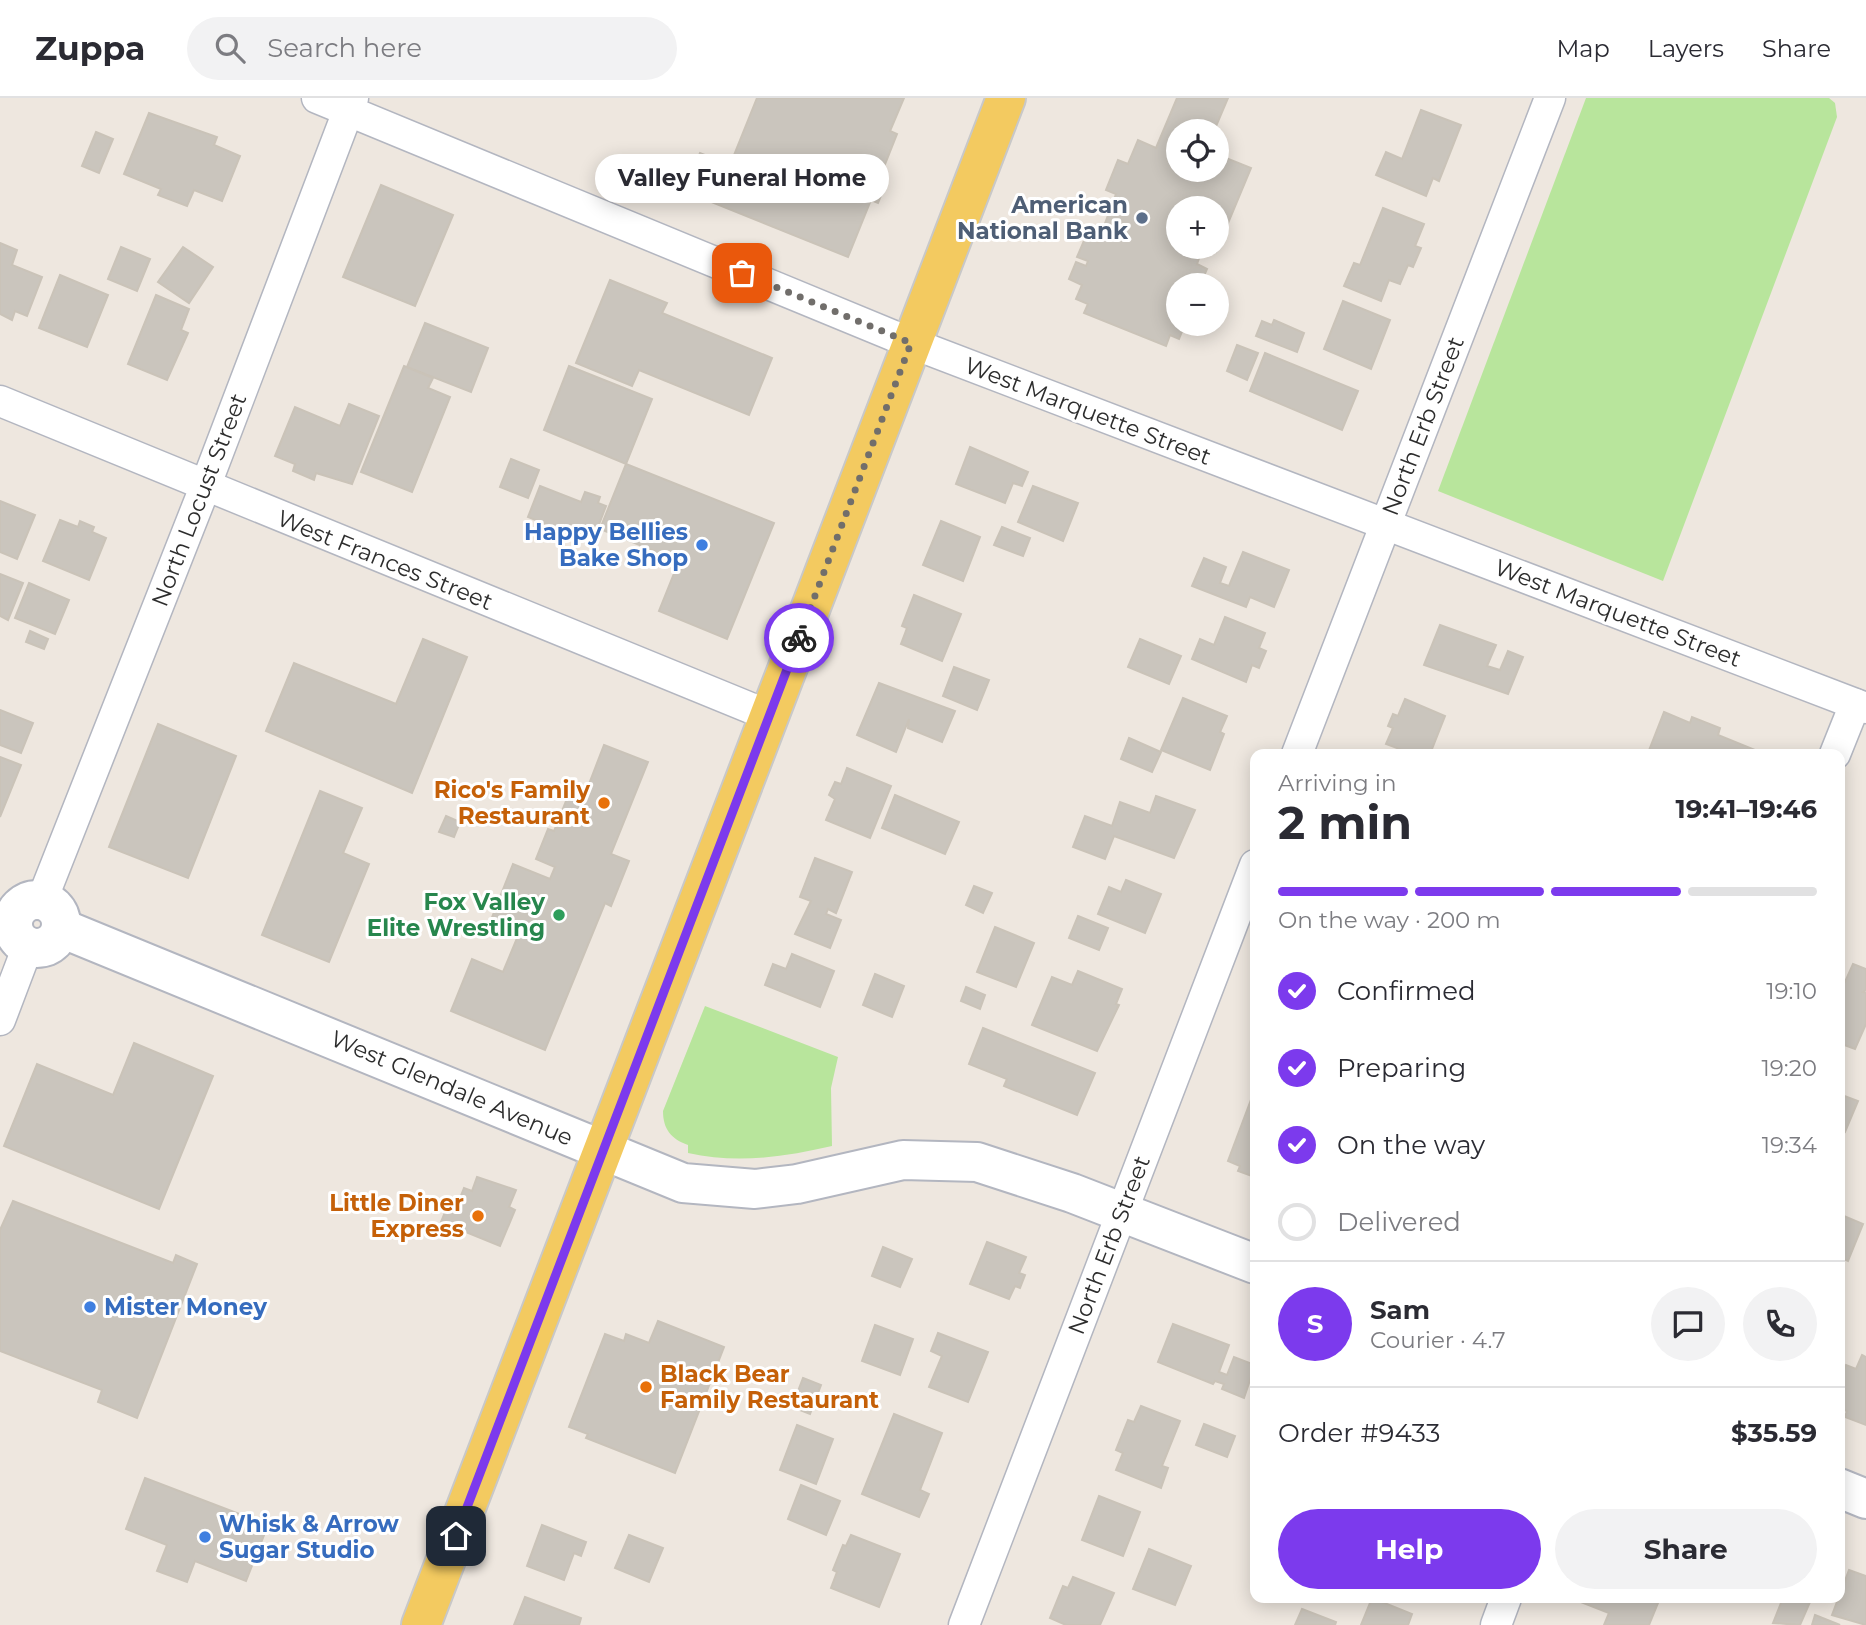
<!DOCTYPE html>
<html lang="en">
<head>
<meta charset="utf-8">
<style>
  body { margin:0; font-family:Montserrat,sans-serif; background:#f2f2f3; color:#2b2b33; height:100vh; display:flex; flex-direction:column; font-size:26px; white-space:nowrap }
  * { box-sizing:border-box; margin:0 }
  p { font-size:23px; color:#7c7c81 }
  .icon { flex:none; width:38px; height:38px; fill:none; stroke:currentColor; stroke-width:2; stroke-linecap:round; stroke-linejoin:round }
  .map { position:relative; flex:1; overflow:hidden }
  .drawer { position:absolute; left:1250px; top:651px; width:595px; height:854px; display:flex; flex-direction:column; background:#fff; border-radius:14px; box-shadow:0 4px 18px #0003 }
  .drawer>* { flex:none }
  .fabs { position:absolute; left:1166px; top:21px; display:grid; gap:14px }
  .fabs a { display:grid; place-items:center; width:63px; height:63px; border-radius:50%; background:#fff; box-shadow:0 4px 18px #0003; font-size:35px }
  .pin { position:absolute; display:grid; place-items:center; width:60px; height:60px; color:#fff; margin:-30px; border-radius:14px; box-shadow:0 4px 10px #0006 }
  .courier { position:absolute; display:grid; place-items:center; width:70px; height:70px; margin:-35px; border:5px solid #7c3aed; border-radius:50%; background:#fff; color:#222; box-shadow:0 2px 9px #0007 }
  .bubble { position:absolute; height:49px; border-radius:24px; background:#fff; box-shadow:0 4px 18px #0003; font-size:23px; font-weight:700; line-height:49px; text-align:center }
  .headline em { font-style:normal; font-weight:700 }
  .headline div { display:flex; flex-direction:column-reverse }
  .headline { display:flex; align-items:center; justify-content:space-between; height:119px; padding:0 28px }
  h1 { font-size:46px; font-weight:700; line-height:52px }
  .bar { display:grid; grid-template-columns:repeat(4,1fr); gap:10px 7px; align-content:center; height:84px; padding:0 28px }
  .bar i { height:9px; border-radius:5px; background:#e1e1e2 }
  .bar .on { background:#7c3aed }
  .bar p { grid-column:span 4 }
  .line { display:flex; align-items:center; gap:18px; padding:0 28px; border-top:2px solid #e1e1e2 }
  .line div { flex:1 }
  .round { display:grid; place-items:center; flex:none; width:74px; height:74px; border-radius:37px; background:#f2f2f3 }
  ol { padding:0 28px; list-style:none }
  li { display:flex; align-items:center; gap:21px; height:77px }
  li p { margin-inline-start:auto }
  li .icon { padding:7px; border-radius:50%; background:#7c3aed; color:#fff; stroke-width:4 }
  li:last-child { color:#7c7c81 }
  li i { width:38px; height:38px; border:4px solid #e1e1e2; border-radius:50% }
  .button { display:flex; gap:14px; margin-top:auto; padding:14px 28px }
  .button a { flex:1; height:80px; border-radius:42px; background:#7c3aed; color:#fff; font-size:28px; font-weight:700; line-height:80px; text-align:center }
  .button a+a { background:#f2f2f3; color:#2b2b33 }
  header { display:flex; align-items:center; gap:42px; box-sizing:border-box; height:98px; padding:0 35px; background:#fff; border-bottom:2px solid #e1e1e2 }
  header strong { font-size:33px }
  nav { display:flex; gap:38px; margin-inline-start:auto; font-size:24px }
  .search { width:490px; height:63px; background:#f2f2f3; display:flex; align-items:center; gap:18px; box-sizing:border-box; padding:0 24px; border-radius:38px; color:#7c7c81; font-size:26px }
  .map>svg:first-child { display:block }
  .green { fill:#b8e59c }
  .building { fill:#cac5bd; stroke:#cac3b8; stroke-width:2; fill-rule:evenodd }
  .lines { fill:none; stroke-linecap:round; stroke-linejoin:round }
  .street-casing { stroke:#b3b6c0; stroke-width:33 }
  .secondary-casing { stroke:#b3b6c0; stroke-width:42 }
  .primary-casing { stroke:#c8c8c8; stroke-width:42 }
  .street { stroke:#fff; stroke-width:30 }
  .secondary { stroke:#fff; stroke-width:38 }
  .primary { stroke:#f3ca60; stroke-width:38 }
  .done { stroke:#716e6b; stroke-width:7; stroke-dasharray:0 12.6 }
  .route { stroke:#7c3aed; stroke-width:9 }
  .service-dot { fill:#5c6f8a; stroke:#fff; stroke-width:2.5 }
  .shop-dot { fill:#3f7fe0; stroke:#fff; stroke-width:2.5 }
  .food-dot { fill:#e8710a; stroke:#fff; stroke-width:2.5 }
  .leisure-dot { fill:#2e9e5b; stroke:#fff; stroke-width:2.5 }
  .labels { text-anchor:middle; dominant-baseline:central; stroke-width:6; stroke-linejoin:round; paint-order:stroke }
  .service-label { font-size:23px; font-weight:bold; fill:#4e5e75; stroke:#fff; text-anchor:end }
  .street-label { font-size:23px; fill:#2d2d2d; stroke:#fff }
  .shop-label { font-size:23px; font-weight:bold; fill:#366cbe; stroke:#fff; text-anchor:start }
  .food-label { font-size:23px; font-weight:bold; fill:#c56008; stroke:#fff; text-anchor:end }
  .leisure-label { font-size:23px; font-weight:bold; fill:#27864d; stroke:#fff; text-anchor:end }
</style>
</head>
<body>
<header>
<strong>Zuppa</strong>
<div class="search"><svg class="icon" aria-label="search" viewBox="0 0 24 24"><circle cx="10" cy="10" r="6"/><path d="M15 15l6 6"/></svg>Search here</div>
<nav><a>Map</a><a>Layers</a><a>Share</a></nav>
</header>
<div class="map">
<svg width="1866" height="1527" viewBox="0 0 1866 1527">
  <rect width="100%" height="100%" fill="#eee7df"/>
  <g class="green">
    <polygon points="1586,0 1829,0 1835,5 1837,19 1663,483 1438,393"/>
    <path d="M705 908 838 959 831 990 832 1048C784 1059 737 1066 688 1055V1047C671 1041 663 1031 663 1013Z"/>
  </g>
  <g class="building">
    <polygon points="757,0 904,0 890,33 897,36 880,79 887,83 878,105 871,102 848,159 684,93 700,55 730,67"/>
    <path d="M1177 0H1228L1214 33H1178V72H1216V56L1251 70 1216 154 1203 149 1197 166 1207 171 1200 187H1178V226H1185L1179 241 1170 237 1166 248 1084 215 1088 206 1076 201 1082 187 1069 181 1076 164 1086 168 1088 163 1077 159 1086 138 1098 144 1116 96 1106 92 1118 62 1128 66 1138 42 1156 50ZM1178 110H1216V149H1178Z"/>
    <polygon points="1421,12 1461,27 1439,83 1433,80 1426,98 1376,77 1386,54 1402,61"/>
    <polygon points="149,15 217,39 214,47 240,58 222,103 194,92 187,108 158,97 161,91 124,76"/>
    <polygon points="96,34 113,41 99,75 82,68"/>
    <polygon points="381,87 453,117 415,208 343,179"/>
    <polygon points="1383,110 1424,126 1415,148 1421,150 1413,169 1408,167 1400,186 1389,182 1381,203 1344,188 1354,165 1360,167"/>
    <polygon points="0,145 17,152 12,167 42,179 27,218 15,213 12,222 0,216"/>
    <polygon points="121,149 150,161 137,193 108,181"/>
    <polygon points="183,149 213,169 189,205 158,184"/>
    <polygon points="60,177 108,197 87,249 39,230"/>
    <polygon points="610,182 667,205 662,215 772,260 749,317 639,272 632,288 576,265"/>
    <polygon points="156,197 189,211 181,232 188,235 167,282 128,266"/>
    <polygon points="1343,203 1390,222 1371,271 1324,251"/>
    <polygon points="1274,222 1304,235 1297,254 1256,238 1262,223 1272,227"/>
    <polygon points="425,225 488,250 471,294 407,269"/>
    <polygon points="1237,247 1258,255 1247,282 1227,273"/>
    <polygon points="1265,255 1358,293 1342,332 1250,293"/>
    <polygon points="404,268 433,280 428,290 450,299 412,394 361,374"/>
    <polygon points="569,268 652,301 626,366 544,332"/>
    <polygon points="349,306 379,318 352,386 316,375 314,382 293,373 295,366 275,358 295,309 340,328"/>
    <polygon points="970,349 1028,374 1022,388 1013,385 1005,405 956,386"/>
    <polygon points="511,361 539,372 528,400 500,389"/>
    <polygon points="626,366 774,425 727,541 659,513 679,463 600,431"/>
    <polygon points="540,388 581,404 585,394 600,399 598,405 606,408 593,442 573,434 572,437 528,419"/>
    <polygon points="1033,388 1078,405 1063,443 1018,424"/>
    <polygon points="0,403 35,417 17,461 0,454"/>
    <polygon points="60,422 78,429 80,423 94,429 92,434 106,440 89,482 43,463"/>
    <polygon points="941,423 980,439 963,483 923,467"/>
    <polygon points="1002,429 1030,440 1023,458 994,447"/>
    <polygon points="1243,454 1289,472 1274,509 1250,499 1246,509 1192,488 1204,460 1226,469 1220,485 1229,488"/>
    <polygon points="0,476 23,485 8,522 0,518"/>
    <polygon points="29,485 69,502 55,536 15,520"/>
    <polygon points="914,497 961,516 942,563 901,546 907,530 902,528"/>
    <polygon points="1225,519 1265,535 1259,550 1266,553 1259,570 1252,567 1246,584 1192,561 1200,541 1214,547"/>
    <polygon points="1440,527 1496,547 1487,568 1500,572 1508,553 1523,559 1508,596 1424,567"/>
    <polygon points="30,533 48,541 44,551 26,544"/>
    <polygon points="423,541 467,559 412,695 266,633 294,565 396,606"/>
    <polygon points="1140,541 1181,558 1169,586 1128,569"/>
    <polygon points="954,569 989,582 977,612 943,598"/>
    <polygon points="879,585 955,613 942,644 908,630 909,621 896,654 857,637"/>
    <polygon points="1183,600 1227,618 1220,634 1224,636 1210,672 1161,652"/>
    <polygon points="1405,601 1445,618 1430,656 1413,656 1386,646 1393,630 1388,628 1393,616 1398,618"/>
    <polygon points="0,612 33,625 21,655 0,647"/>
    <polygon points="1664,614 1690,625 1692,619 1720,630 1718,637 1755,652 1753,656 1648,655"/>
    <polygon points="158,626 236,658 188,780 109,749"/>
    <polygon points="1129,640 1161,654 1152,674 1121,661"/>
    <polygon points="604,647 648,664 611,756 629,763 611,808 605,805 545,952 451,913 472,861 503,874 520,833 491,822 513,766 550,781 555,769 536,761 548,731 554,733 570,693 584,699"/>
    <polygon points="0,659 21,667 0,719"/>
    <polygon points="847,670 891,688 870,740 826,722 835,701 829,697 835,684 841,686"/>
    <polygon points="320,693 362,710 343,755 369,766 329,864 262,837"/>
    <polygon points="895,697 959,724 945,756 882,730"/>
    <polygon points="1156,698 1195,712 1174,760 1114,738 1105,761 1073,749 1085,718 1112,728 1120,704 1150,715"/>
    <polygon points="446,718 460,724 454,739 439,734"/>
    <polygon points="815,760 852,774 836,815 828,811 826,816 841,822 830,850 795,836 811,803 800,799"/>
    <polygon points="1126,782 1161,796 1145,835 1098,816 1109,789 1121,794"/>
    <polygon points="974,788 992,795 983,815 966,807"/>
    <polygon points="1078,818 1108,830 1099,852 1069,840"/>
    <polygon points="995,829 1034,845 1016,889 977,874"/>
    <polygon points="792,856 834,873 820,909 765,887 773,866 786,871"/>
    <polygon points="1853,866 1866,871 1866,892 1863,894 1866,895 1866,926 1855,951 1839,945 1839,887 1841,882 1845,884"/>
    <polygon points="1078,873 1122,891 1116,906 1119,907 1097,953 1032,927 1052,879 1072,887"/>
    <polygon points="875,876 904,888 892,919 863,907"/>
    <polygon points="966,889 985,897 980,911 961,903"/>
    <polygon points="983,930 1095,975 1077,1017 1004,988 1007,981 969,966"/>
    <polygon points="134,945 213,978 159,1111 4,1048 37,966 113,997"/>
    <polygon points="1255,991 1255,1074 1252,1078 1238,1073 1240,1068 1228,1063"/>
    <polygon points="1839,996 1858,1003 1845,1034 1839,1032"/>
    <polygon points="477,1079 516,1092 509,1109 515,1112 500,1148 441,1124 450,1102 458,1105 464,1090 472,1093"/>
    <polygon points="13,1103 173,1165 176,1157 197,1166 137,1320 98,1304 102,1292 0,1253 0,1132"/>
    <polygon points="1839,1116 1863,1126 1848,1163 1839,1159"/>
    <polygon points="987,1144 1026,1159 1019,1175 1025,1177 1020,1190 1015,1188 1009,1201 970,1186"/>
    <polygon points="883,1149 912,1161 900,1189 872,1178"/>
    <polygon points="658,1223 724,1249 675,1375 586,1340 588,1336 569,1329 605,1236 624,1243 626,1236 649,1245"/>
    <polygon points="1173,1226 1229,1247 1219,1274 1227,1277 1234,1259 1255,1267 1244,1300 1222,1291 1224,1286 1215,1283 1213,1286 1158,1264"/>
    <polygon points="875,1227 913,1241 900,1277 862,1263"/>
    <polygon points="938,1235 988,1254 968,1304 929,1289 942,1258 931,1253"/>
    <polygon points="1862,1257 1866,1259 1866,1327 1845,1319 1847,1313 1839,1310 1839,1284 1846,1267 1856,1271"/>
    <polygon points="803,1280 821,1287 810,1316 792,1309"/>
    <polygon points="1141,1308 1180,1323 1162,1368 1168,1370 1161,1390 1116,1372 1123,1355 1116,1352 1128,1322 1134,1324"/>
    <polygon points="894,1316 942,1335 920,1392 929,1396 919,1419 862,1396"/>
    <polygon points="1204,1326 1235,1338 1227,1359 1196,1347"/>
    <polygon points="797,1327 833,1341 816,1386 780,1372"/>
    <polygon points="145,1380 268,1427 246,1483 195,1463 187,1484 157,1473 167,1447 126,1431"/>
    <polygon points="801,1387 840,1403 826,1437 788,1421"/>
    <polygon points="1099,1398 1140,1414 1123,1458 1082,1442"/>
    <polygon points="542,1427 586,1444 581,1458 574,1455 564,1482 527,1468"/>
    <polygon points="629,1437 663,1450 649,1484 615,1470"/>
    <polygon points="851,1437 900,1456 879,1509 831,1490 837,1474 833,1472 843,1447 846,1448"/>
    <polygon points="1149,1451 1191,1468 1175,1507 1133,1491"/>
    <polygon points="1849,1472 1866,1478 1866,1527 1832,1517"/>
    <polygon points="1073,1479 1114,1495 1100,1527 1066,1527 1050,1520 1063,1488 1068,1490"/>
    <polygon points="525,1499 581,1520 579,1527 514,1527"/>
    <polygon points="1372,1500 1412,1516 1408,1527 1361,1527"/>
    <polygon points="1579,1500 1660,1500 1649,1527 1604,1527 1609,1515 1578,1503"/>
    <polygon points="1783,1500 1810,1504 1800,1527 1773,1525"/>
    <polygon points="1302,1511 1336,1524 1335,1527 1295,1527"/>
    <polygon points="1815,1517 1840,1527 1812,1527"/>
  </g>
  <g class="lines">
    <defs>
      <g id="street">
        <polyline points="317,0 911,245 1866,610"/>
        <polyline points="0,303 770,618"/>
        <polyline points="1297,656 1550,0"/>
        <polyline points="1835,656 1855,606"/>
        <polyline points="42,802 205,389 353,0"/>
        <polyline points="0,922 28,848"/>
        <polyline points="964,1527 1255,767"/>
        <polyline points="1496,1527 1506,1500"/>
      </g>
      <g id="secondary">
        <circle cx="37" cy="826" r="24"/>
        <polyline points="61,830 683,1085 755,1091 797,1086 903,1062 977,1064 1072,1095 1255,1166"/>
        <polyline points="1839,1390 1866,1401"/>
      </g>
      <polyline id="primary" points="421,1527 1006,0"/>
    </defs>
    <use href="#street" class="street-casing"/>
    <use href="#secondary" class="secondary-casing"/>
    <use href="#primary" class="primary-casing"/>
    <use href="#street" class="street"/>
    <use href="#secondary" class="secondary"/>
    <use href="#primary" class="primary"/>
  </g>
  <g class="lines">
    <polyline class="done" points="742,175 911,245 799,540"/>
    <polyline class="route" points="456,1438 799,540"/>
  </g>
  <circle class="service-dot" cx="1142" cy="120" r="7"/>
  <g class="shop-dot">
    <circle cx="702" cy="447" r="7"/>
    <circle cx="90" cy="1209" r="7"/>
    <circle cx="205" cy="1439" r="7"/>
  </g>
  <g class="food-dot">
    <circle cx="604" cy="705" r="7"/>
    <circle cx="478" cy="1118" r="7"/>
    <circle cx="646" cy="1289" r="7"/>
  </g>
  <circle class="leisure-dot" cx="559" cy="817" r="7"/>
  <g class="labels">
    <g class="service-label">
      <text x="1128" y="107">American<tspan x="1128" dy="26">National Bank</tspan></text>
    </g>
    <g class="street-label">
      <text transform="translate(1088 313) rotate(21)">West Marquette Street</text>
      <text transform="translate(1423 328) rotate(-69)">North Erb Street</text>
      <text transform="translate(199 402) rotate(-69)">North Locust Street</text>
      <text transform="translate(385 462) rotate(22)">West Frances Street</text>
      <text transform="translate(1618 515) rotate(21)">West Marquette Street</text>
      <text transform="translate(452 990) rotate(23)">West Glendale Avenue</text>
      <text transform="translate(1109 1147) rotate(-69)">North Erb Street</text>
    </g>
    <g class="shop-label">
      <text x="688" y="434" text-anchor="end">Happy Bellies<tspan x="688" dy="26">Bake Shop</tspan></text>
      <text x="104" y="1209">Mister Money</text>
      <text x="219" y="1426">Whisk &amp; Arrow<tspan x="219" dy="26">Sugar Studio</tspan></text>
    </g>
    <g class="food-label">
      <text x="590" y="692">Rico's Family<tspan x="590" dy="26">Restaurant</tspan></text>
      <text x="464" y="1105">Little Diner<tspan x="464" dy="26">Express</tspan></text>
      <text x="660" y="1276" text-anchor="start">Black Bear<tspan x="660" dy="26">Family Restaurant</tspan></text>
    </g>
    <g class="leisure-label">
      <text x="545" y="804">Fox Valley<tspan x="545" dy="26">Elite Wrestling</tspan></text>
    </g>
  </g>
</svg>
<div class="fabs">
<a><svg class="icon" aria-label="locate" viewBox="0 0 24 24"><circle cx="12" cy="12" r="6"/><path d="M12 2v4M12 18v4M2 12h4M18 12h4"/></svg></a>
<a>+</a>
<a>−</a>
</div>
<div class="pin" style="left:742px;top:175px;background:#ea580c"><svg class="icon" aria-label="bag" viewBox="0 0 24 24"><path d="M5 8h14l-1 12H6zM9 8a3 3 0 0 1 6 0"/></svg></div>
<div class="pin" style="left:456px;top:1438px;background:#1f2937"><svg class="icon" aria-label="home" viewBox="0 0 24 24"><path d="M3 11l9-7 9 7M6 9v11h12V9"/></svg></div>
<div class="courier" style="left:799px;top:540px"><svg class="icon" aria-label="bike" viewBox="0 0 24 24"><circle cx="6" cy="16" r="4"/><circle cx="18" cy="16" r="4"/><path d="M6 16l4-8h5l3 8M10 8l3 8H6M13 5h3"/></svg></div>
<div class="bubble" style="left:595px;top:56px;width:294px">Valley Funeral Home</div>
<section class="drawer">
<div class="headline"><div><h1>2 min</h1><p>Arriving in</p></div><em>19:41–19:46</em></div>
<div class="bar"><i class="on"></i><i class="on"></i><i class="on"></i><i></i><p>On the way · 200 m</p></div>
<ol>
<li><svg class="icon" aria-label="check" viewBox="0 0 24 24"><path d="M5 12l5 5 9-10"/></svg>Confirmed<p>19:10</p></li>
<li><svg class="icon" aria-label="check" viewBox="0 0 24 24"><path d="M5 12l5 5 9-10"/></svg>Preparing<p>19:20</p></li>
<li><svg class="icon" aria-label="check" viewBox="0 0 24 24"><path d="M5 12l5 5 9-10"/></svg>On the way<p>19:34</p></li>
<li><i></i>Delivered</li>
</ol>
<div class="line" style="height:126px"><b class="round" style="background:#7c3aed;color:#fff">S</b><div><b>Sam</b><p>Courier · 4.7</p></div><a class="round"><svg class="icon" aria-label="chat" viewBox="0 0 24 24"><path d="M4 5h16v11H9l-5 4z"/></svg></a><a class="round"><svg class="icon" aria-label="phone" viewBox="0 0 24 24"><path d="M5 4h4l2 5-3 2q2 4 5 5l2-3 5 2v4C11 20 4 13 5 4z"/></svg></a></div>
<div class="line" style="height:91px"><div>Order #9433</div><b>$35.59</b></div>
<div class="button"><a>Help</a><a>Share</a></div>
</section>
</div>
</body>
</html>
